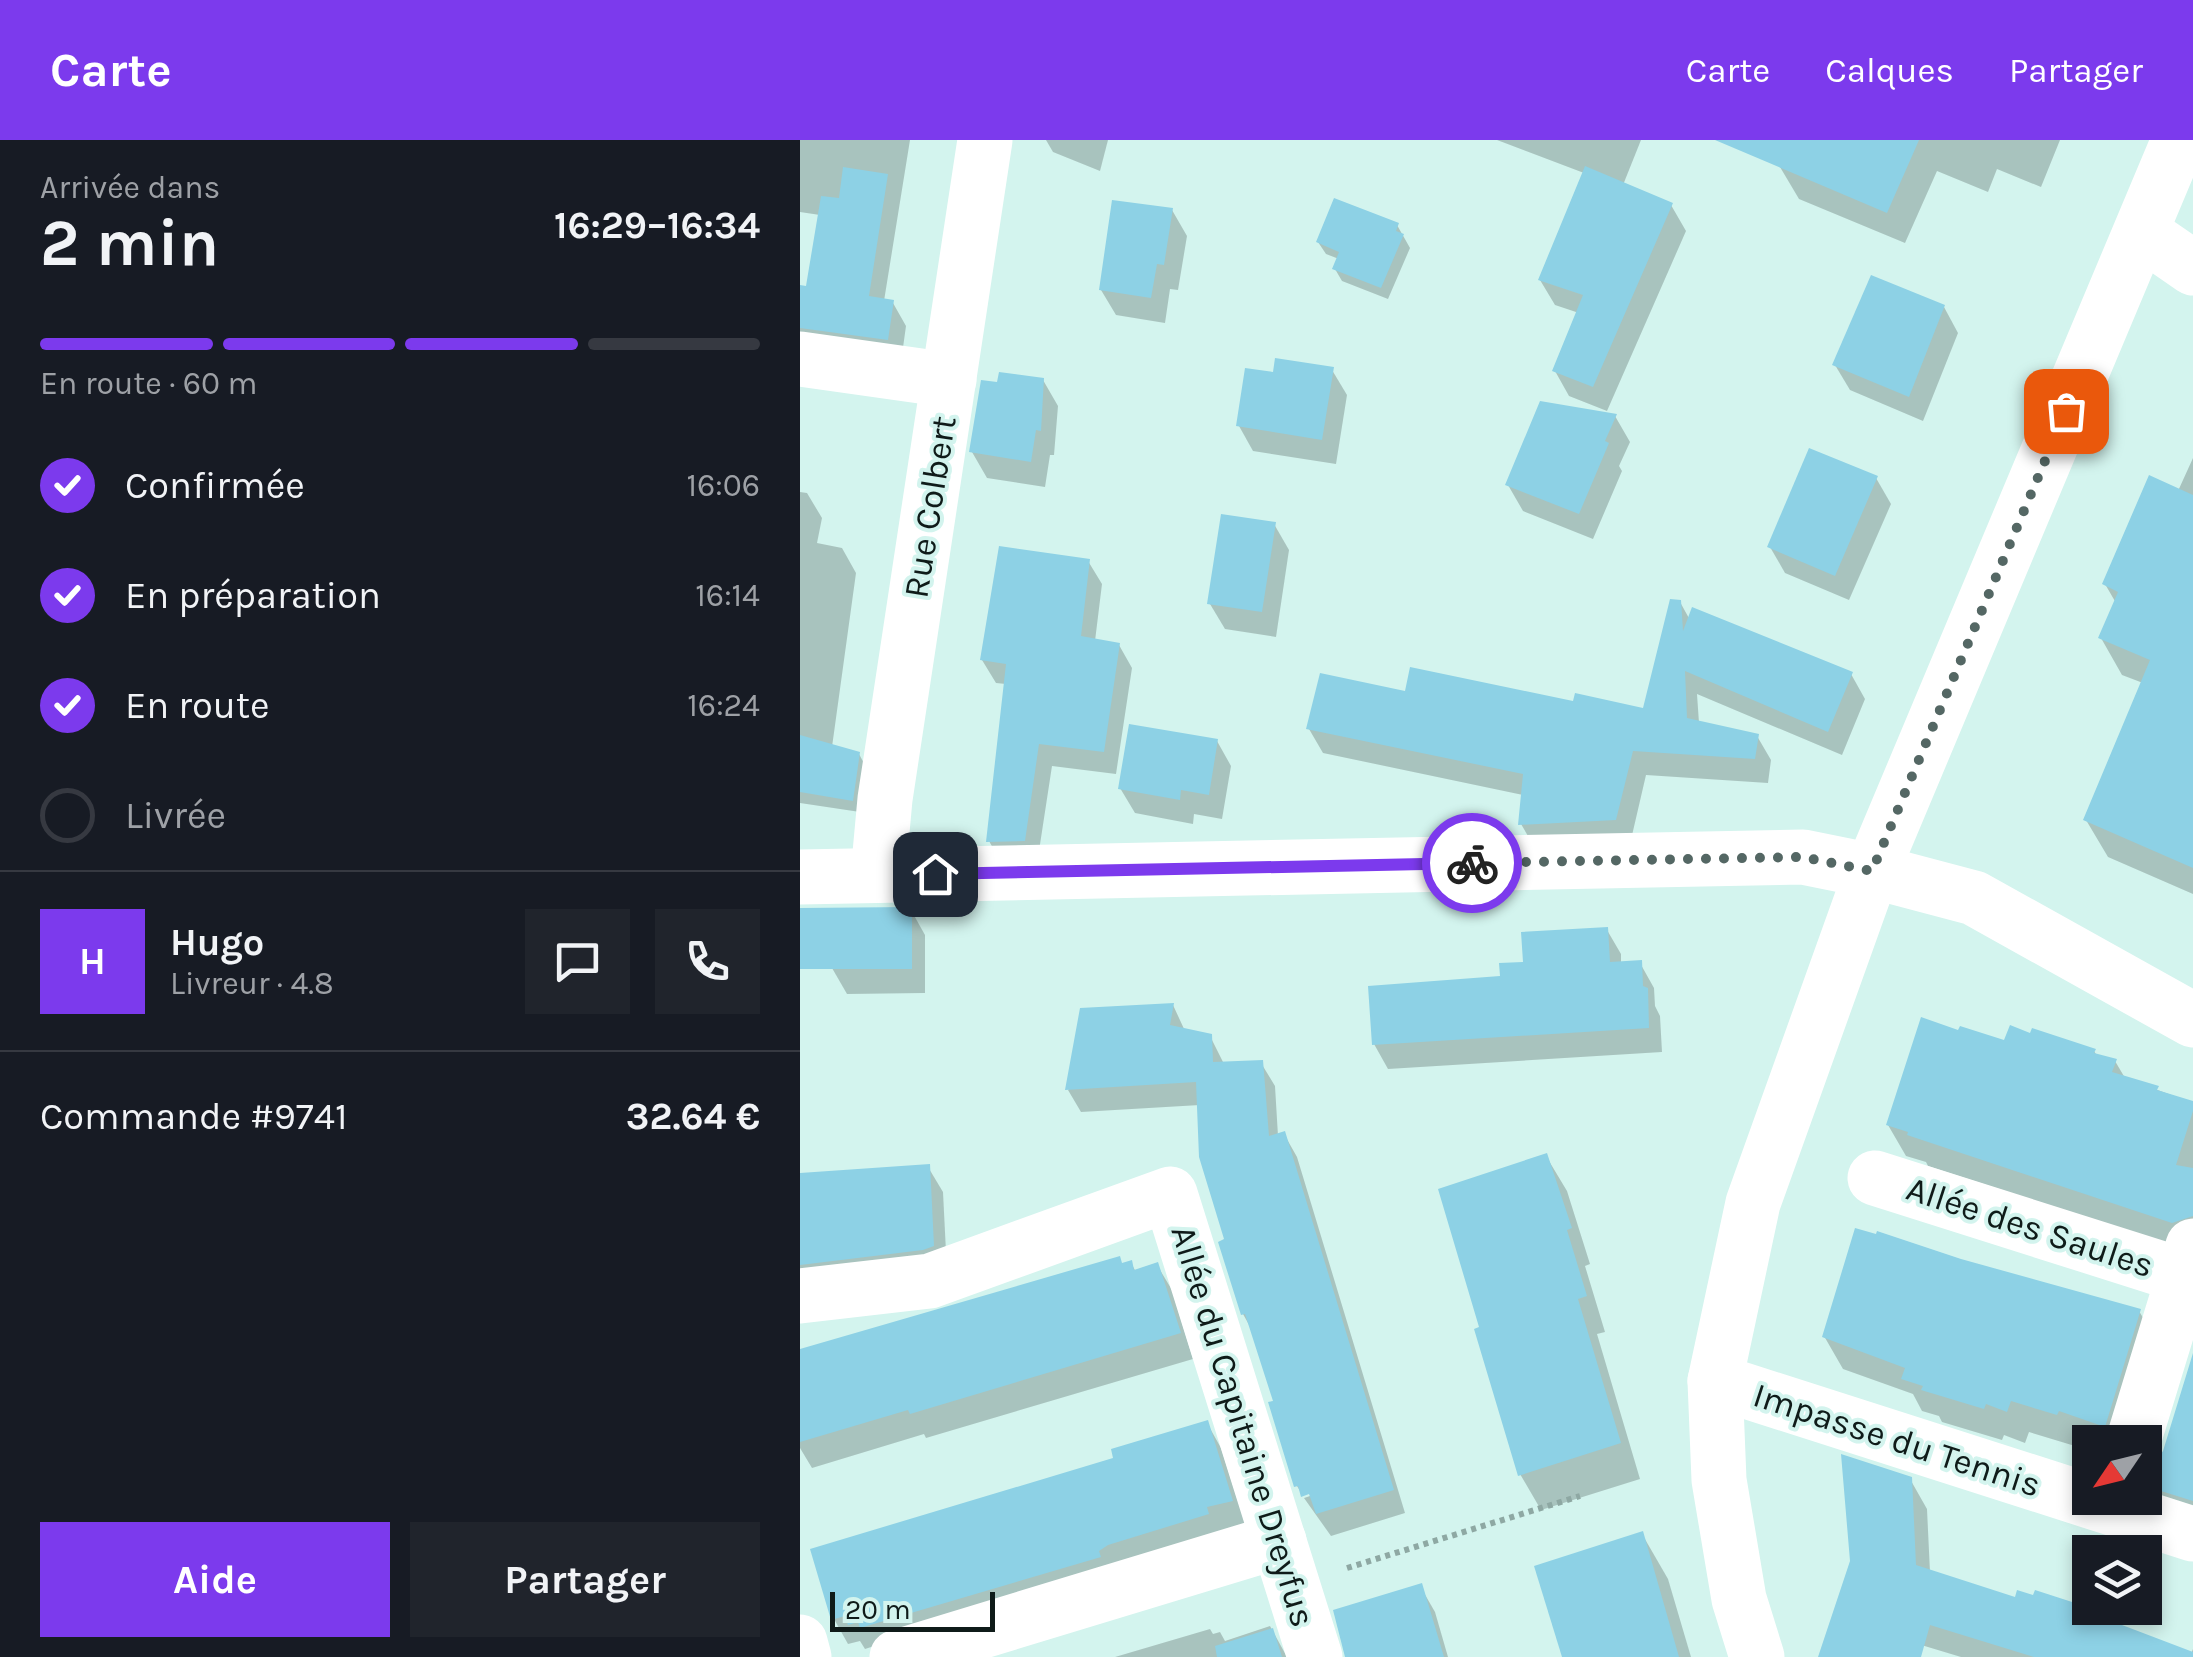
<!DOCTYPE html>
<html lang="fr">
<head>
<meta charset="utf-8">
<style>
  body { margin:0; font-family:Karla,sans-serif; background:#20242c; color:#f1f3f6; height:100vh; display:flex; flex-direction:column; font-size:38px; white-space:nowrap }
  * { box-sizing:border-box; margin:0 }
  p { font-size:32px; color:#9ea1a6 }
  .icon { flex:none; width:55px; height:55px; fill:none; stroke:currentColor; stroke-width:2; stroke-linecap:round; stroke-linejoin:round }
  .map { position:relative; flex:1; overflow:hidden }
  .drawer { display:flex; flex-direction:column; background:#171b24; width:800px }
  .drawer>* { flex:none }
  .needle { width:65px; rotate:235deg }
  .tools { position:absolute; left:1272px; top:1285px; display:grid; gap:20px }
  .tools a { display:grid; place-items:center; width:90px; height:90px; border-radius:0px; background:#171b24; box-shadow:0 5px 15px #0003; font-size:50px }
  .scale { position:absolute; left:30px; bottom:25px; width:165px; box-sizing:border-box; padding-left:10px; border:5px solid #0f1b19; border-top:0; font-size:28px; line-height:35px; white-space:nowrap; color:#0f1b19; -webkit-text-stroke:8px #d3f4ee; paint-order:stroke }
  .pin { position:absolute; display:grid; place-items:center; width:85px; height:85px; color:#fff; margin:-42px; border-radius:20px; box-shadow:0 5px 15px #0006 }
  .courier { position:absolute; display:grid; place-items:center; width:100px; height:100px; margin:-50px; border:8px solid #7c3aed; border-radius:50%; background:#fff; color:#222; box-shadow:0 2px 12px #0007 }
  .headline em { font-style:normal; font-weight:700 }
  .headline div { display:flex; flex-direction:column-reverse }
  .headline { display:flex; align-items:center; justify-content:space-between; height:170px; padding:0 40px }
  h1 { font-size:65px; font-weight:700; line-height:75px }
  .bar { display:grid; grid-template-columns:repeat(4,1fr); gap:15px 10px; align-content:center; height:120px; padding:0 40px }
  .bar i { height:12px; border-radius:8px; background:#363941 }
  .bar .active { background:#7c3aed }
  .bar p { grid-column:span 4 }
  .line { display:flex; align-items:center; gap:25px; padding:0 40px; border-top:2px solid #363941 }
  .line div { flex:1 }
  .round { display:grid; place-items:center; flex:none; width:105px; height:105px; border-radius:0px; background:#20242c }
  ol { padding:0 40px; list-style:none }
  li { display:flex; align-items:center; gap:30px; height:110px }
  li p { margin-inline-start:auto }
  li .icon { padding:10px; border-radius:50%; background:#7c3aed; color:#fff; stroke-width:4 }
  li:last-child { color:#9ea1a6 }
  li i { width:55px; height:55px; border:5px solid #363941; border-radius:50% }
  .primary-button { display:flex; gap:20px; margin-top:auto; padding:20px 40px }
  .primary-button a { flex:1; height:115px; border-radius:0px; background:#7c3aed; color:#fff; font-size:40px; font-weight:700; line-height:115px; text-align:center }
  .primary-button a+a { background:#20242c; color:#f1f3f6 }
  header { display:flex; align-items:center; gap:60px; box-sizing:border-box; height:140px; padding:0 50px; background:#7c3aed; color:#fff }
  header strong { font-size:48px }
  nav { display:flex; gap:55px; margin-inline-start:auto; font-size:35px }
  main { display:flex; flex:1; min-height:0 }
  .map>svg:first-child { display:block }
  .shadow { fill:#0003 }
  .building { fill:#8dd1e5 }
  .lines { fill:none; stroke-linecap:round; stroke-linejoin:round }
  .path { stroke:#8ea8a3; stroke-width:6; stroke-dasharray:5 5; stroke-linecap:butt }
  .minor { stroke:#fff; stroke-width:55 }
  .done { stroke:#546764; stroke-width:10; stroke-dasharray:0 18 }
  .route { stroke:#7c3aed; stroke-width:12 }
  .labels { text-anchor:middle; dominant-baseline:central; stroke-width:8; stroke-linejoin:round; paint-order:stroke }
  .street-label { font-size:35px; fill:#0f1b19; stroke:#d3f4ee }
</style>
</head>
<body>
<header>
<strong>Carte</strong>
<nav><a>Carte</a><a>Calques</a><a>Partager</a></nav>
</header>
<main>
<section class="drawer">
<div class="headline"><div><h1>2 min</h1><p>Arrivée dans</p></div><em>16:29–16:34</em></div>
<div class="bar"><i class="active"></i><i class="active"></i><i class="active"></i><i></i><p>En route · 60 m</p></div>
<ol>
<li><svg class="icon" aria-label="check" viewBox="0 0 24 24"><path d="M5 12l5 5 9-10"/></svg>Confirmée<p>16:06</p></li>
<li><svg class="icon" aria-label="check" viewBox="0 0 24 24"><path d="M5 12l5 5 9-10"/></svg>En préparation<p>16:14</p></li>
<li><svg class="icon" aria-label="check" viewBox="0 0 24 24"><path d="M5 12l5 5 9-10"/></svg>En route<p>16:24</p></li>
<li><i></i>Livrée</li>
</ol>
<div class="line" style="height:180px"><b class="round" style="background:#7c3aed;color:#fff">H</b><div><b>Hugo</b><p>Livreur · 4.8</p></div><a class="round"><svg class="icon" aria-label="chat" viewBox="0 0 24 24"><path d="M4 5h16v11H9l-5 4z"/></svg></a><a class="round"><svg class="icon" aria-label="phone" viewBox="0 0 24 24"><path d="M5 4h4l2 5-3 2q2 4 5 5l2-3 5 2v4C11 20 4 13 5 4z"/></svg></a></div>
<div class="line" style="height:130px"><div>Commande #9741</div><b>32.64 €</b></div>
<div class="primary-button"><a>Aide</a><a>Partager</a></div>
</section>
<div class="map">
<svg width="1393" height="1517" viewBox="0 0 1393 1517">
  <rect width="100%" height="100%" fill="#d3f4ee"/>
  <g class="shadow">
    <polygon points="0,0 110,0 84,161 93,163 106,186 101,222 0,212 0,147 8,149 20,75 0,72"/>
    <polygon points="246,0 308,0 300,31 253,12"/>
    <polygon points="697,0 841,0 823,45 871,65 886,91 807,271 769,256 755,231 779,173 755,165 740,140 784,33"/>
    <polygon points="992,0 1260,0 1241,47 1197,29 1188,52 1137,31 1105,103 999,59 980,27"/>
    <polygon points="372,70 387,96 378,150 370,149 365,183 316,175 301,150"/>
    <polygon points="597,85 610,108 588,159 542,141 535,129 539,119 526,114 518,102"/>
    <polygon points="1144,167 1158,193 1123,281 1050,250 1035,225"/>
    <polygon points="532,230 547,255 536,324 453,311 439,286 475,235"/>
    <polygon points="243,240 258,266 254,315 250,315 245,347 187,338 172,312"/>
    <polygon points="815,276 830,302 819,326 822,331 793,399 723,371 708,345"/>
    <polygon points="1393,318 1393,754 1308,717 1286,680 1343,543 1322,535 1301,498 1316,463 1305,444 1378,351"/>
    <polygon points="1076,338 1091,364 1049,460 985,433 970,407"/>
    <polygon points="0,352 7,353 22,378 17,403 42,408 56,433 32,607 59,614 66,627 60,672 0,663"/>
    <polygon points="474,384 489,410 476,497 425,489 410,464"/>
    <polygon points="288,421 302,444 295,501 319,505 332,528 316,634 252,626 237,724 202,724 189,701 206,544 196,543 182,520"/>
    <polygon points="880,462 890,480 1051,534 1065,559 1042,615 897,554 899,583 957,596 971,620 968,643 846,635 830,704 735,708 721,684 723,655 523,613 509,589 607,554 845,571"/>
    <polygon points="417,601 431,626 422,679 394,674 393,684 335,673 320,648"/>
    <polygon points="111,770 125,795 125,853 47,854 32,828"/>
    <polygon points="807,790 821,814 821,824 840,823 854,848 855,866 860,876 862,912 588,929 574,904 726,824"/>
    <polygon points="373,865 385,891 410,896 424,924 461,923 475,946 478,996 484,994 497,1017 605,1373 531,1396 504,1358 522,1352 502,1354 497,1346 476,1262 453,1192 443,1174 400,965 281,972 268,950"/>
    <polygon points="1205,903 1294,911 1297,916 1315,921 1325,938 1393,963 1393,1112 1128,1026 1126,1022 1106,1016 1088,985"/>
    <polygon points="746,1016 767,1051 790,1124 785,1126 805,1192 797,1194 840,1339 741,1370 720,1334 682,1189"/>
    <polygon points="128,1027 143,1052 147,1132 0,1150 0,1035"/>
    <polygon points="1160,1122 1339,1171 1358,1203 1328,1302 1290,1302 1290,1307 1277,1302 1275,1306 1229,1292 1225,1303 1204,1295 1202,1300 1142,1282 1139,1276 1122,1271 1113,1254 1043,1229 1024,1196"/>
    <polygon points="331,1123 336,1132 357,1125 372,1150 393,1219 126,1298 124,1294 12,1328 0,1308 0,1211"/>
    <polygon points="1393,1221 1393,1385 1366,1377 1348,1346 1365,1312"/>
    <polygon points="407,1283 421,1308 446,1386 65,1509 60,1501 48,1504 34,1479 316,1319"/>
    <polygon points="1110,1339 1127,1369 1130,1432 1217,1460 1301,1474 1305,1481 1391,1514 1393,1509 1393,1517 1161,1517 1108,1501 1116,1517 1033,1517"/>
    <polygon points="842,1394 868,1439 891,1517 764,1517"/>
    <polygon points="620,1446 635,1472 648,1517 548,1517"/>
    <polygon points="470,1486 487,1517 315,1517 410,1489 413,1494 420,1492 425,1501"/>
  </g>
  <g class="building">
    <polygon points="915,0 1119,0 1087,73"/>
    <polygon points="785,26 873,63 793,247 752,231 783,155 738,140"/>
    <polygon points="43,27 88,34 69,156 94,160 88,200 0,188 0,145 6,146 21,56 39,58"/>
    <polygon points="534,58 599,83 596,91 604,94 581,148 532,129 539,112 516,102"/>
    <polygon points="312,60 373,68 364,125 357,124 351,158 299,150"/>
    <polygon points="1071,135 1145,165 1109,257 1032,225"/>
    <polygon points="475,218 534,227 522,300 436,286 445,228 473,232"/>
    <polygon points="199,232 244,238 241,291 236,290 231,322 169,312 181,240 197,242"/>
    <polygon points="740,261 817,274 805,301 809,303 779,374 705,345"/>
    <polygon points="1009,308 1078,336 1035,436 967,407"/>
    <polygon points="1349,335 1393,355 1393,728 1283,680 1350,520 1298,498 1318,452 1302,444"/>
    <polygon points="421,374 476,382 462,472 407,464"/>
    <polygon points="199,406 290,419 281,496 320,503 304,612 239,604 225,701 186,702 206,524 180,520"/>
    <polygon points="870,459 881,460 883,491 892,467 1053,532 1028,592 885,531 887,578 959,594 955,619 833,611 816,680 718,685 723,634 506,589 520,533 605,551 610,527 773,561 775,553 843,568"/>
    <polygon points="329,584 418,599 409,655 381,650 380,660 318,649"/>
    <polygon points="0,595 60,612 53,661 0,652"/>
    <polygon points="112,767 112,829 0,829 0,768"/>
    <polygon points="808,787 810,822 842,820 843,846 848,848 849,888 572,905 568,846 700,836 699,823 723,822 721,792"/>
    <polygon points="374,863 370,885 412,894 413,922 463,920 469,996 485,991 594,1350 516,1374 509,1354 501,1357 498,1346 494,1347 468,1262 473,1261 445,1174 441,1175 418,1102 424,1099 399,1017 396,942 265,950 280,868"/>
    <polygon points="1121,877 1158,890 1160,886 1204,900 1210,885 1230,893 1232,888 1296,909 1294,913 1317,919 1312,932 1359,946 1357,950 1393,961 1393,971 1376,1025 1393,1028 1393,1076 1372,1083 1107,995 1108,992 1086,985"/>
    <polygon points="747,1013 772,1088 767,1090 787,1156 778,1159 821,1303 718,1336 674,1189 679,1187 638,1049"/>
    <polygon points="130,1024 134,1106 123,1110 0,1125 0,1033"/>
    <polygon points="1055,1088 1076,1094 1077,1091 1161,1119 1341,1169 1305,1287 1259,1271 1257,1275 1211,1261 1207,1272 1186,1264 1184,1269 1121,1250 1123,1246 1101,1239 1105,1228 1022,1197"/>
    <polygon points="320,1116 322,1123 332,1120 334,1130 358,1122 381,1193 110,1274 108,1270 0,1302 0,1209"/>
    <polygon points="1393,1213 1393,1361 1345,1346 1352,1326 1363,1311"/>
    <polygon points="408,1280 433,1361 407,1367 409,1374 308,1405 299,1411 301,1417 60,1488 58,1482 48,1485 45,1476 31,1480 10,1409 313,1318 311,1309"/>
    <polygon points="1041,1314 1112,1337 1116,1425 1215,1457 1217,1450 1233,1455 1235,1450 1303,1472 1301,1477 1393,1512 1393,1517 1234,1517 1130,1485 1121,1517 1018,1517 1050,1421"/>
    <polygon points="843,1391 879,1517 762,1517 734,1426"/>
    <polygon points="622,1443 644,1517 545,1517 533,1470"/>
    <polygon points="473,1488 482,1517 417,1517 415,1506"/>
  </g>
  <g class="lines">
    <polyline class="path" points="547,1428 780,1356"/>
    <g class="minor">
      <polyline points="1341,92 1393,128"/>
      <polyline points="0,219 149,240"/>
      <polyline points="78,735 85,659 185,0"/>
      <polyline points="0,737 1003,717 1072,731 1174,758 1393,880"/>
      <polyline points="1075,1038 1384,1136"/>
      <polyline points="0,1156 130,1141 370,1054 515,1517"/>
      <polyline points="915,1241 1393,1394"/>
      <polyline points="1333,1302 1393,1106"/>
      <polyline points="0,1502 4,1517"/>
      <polyline points="97,1517 479,1401"/>
      <polyline points="957,1517 939,1459 919,1340 915,1241 953,1063 1072,731 1379,0"/>
    </g>
  </g>
  <g class="lines">
    <polyline class="done" points="672,723 1002,717 1072,731 1266,271"/>
    <polyline class="route" points="135,734 672,723"/>
  </g>
  <g class="labels">
    <g class="street-label">
      <text transform="translate(130 367) rotate(-81)">Rue Colbert</text>
      <text transform="translate(1230 1087) rotate(18)">Allée des Saules</text>
      <text transform="translate(443 1286) rotate(73)">Allée du Capitaine Dreyfus</text>
      <text transform="translate(1097 1300) rotate(18)">Impasse du Tennis</text>
    </g>
  </g>
</svg>
<div class="tools">
<a><svg class="needle" viewBox="-14 -14 28 28"><path d="M0-13l5 13h-10z" fill="#e53935"/><path d="M0 13l5-13h-10z" fill="#9ea1a6"/></svg></a>
<a><svg class="icon" aria-label="layers" viewBox="0 0 24 24"><path d="M12 4l9 5-9 5-9-5zM3 14l9 5 9-5"/></svg></a>
</div>
<div class="scale">20 m</div>
<div class="pin" style="left:1266px;top:271px;background:#ea580c"><svg class="icon" aria-label="bag" viewBox="0 0 24 24"><path d="M5 8h14l-1 12H6zM9 8a3 3 0 0 1 6 0"/></svg></div>
<div class="pin" style="left:135px;top:734px;background:#1f2937"><svg class="icon" aria-label="home" viewBox="0 0 24 24"><path d="M3 11l9-7 9 7M6 9v11h12V9"/></svg></div>
<div class="courier" style="left:672px;top:723px"><svg class="icon" aria-label="bike" viewBox="0 0 24 24"><circle cx="6" cy="16" r="4"/><circle cx="18" cy="16" r="4"/><path d="M6 16l4-8h5l3 8M10 8l3 8H6M13 5h3"/></svg></div>
</div>
</main>
</body>
</html>
